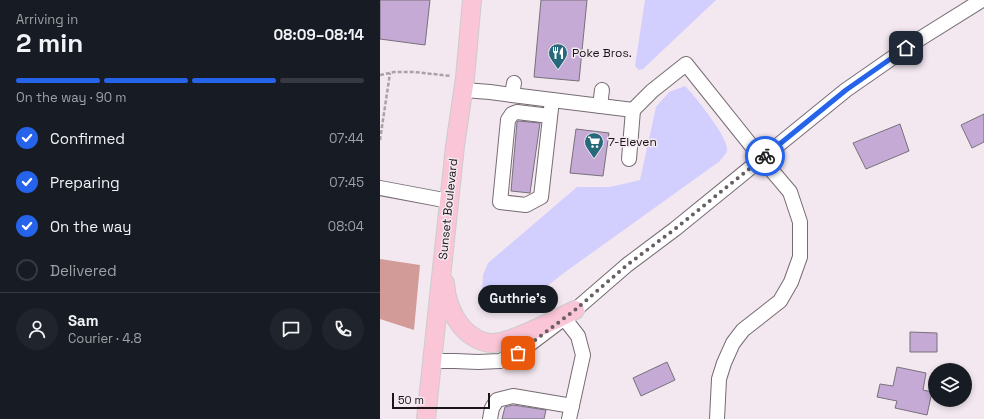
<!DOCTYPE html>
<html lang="en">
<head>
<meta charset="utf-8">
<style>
  body { margin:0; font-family:"Space Grotesk",sans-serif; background:#20242c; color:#f1f3f6; height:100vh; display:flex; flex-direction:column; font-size:15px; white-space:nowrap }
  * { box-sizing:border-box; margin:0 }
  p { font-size:13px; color:#9ea1a6 }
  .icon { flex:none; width:22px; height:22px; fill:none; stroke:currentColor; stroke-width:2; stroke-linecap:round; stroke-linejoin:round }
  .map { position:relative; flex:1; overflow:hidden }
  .drawer { display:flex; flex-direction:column; background:#171b24; width:380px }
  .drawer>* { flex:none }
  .controls { position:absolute; left:548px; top:363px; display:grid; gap:8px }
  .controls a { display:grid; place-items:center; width:44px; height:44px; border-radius:50%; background:#171b24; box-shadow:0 2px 6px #0003; font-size:20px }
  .scale { position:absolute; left:12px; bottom:10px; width:98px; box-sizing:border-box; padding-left:4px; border:2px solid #191518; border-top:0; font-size:11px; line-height:14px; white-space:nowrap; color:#191518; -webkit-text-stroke:3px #f4e8f0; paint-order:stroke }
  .pin { position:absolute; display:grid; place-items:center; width:34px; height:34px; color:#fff; margin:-17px; border-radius:8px; box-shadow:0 2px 6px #0006 }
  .courier { position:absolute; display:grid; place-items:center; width:40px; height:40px; margin:-20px; border:3px solid #2563eb; border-radius:50%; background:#fff; color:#222; box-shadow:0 1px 5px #0007 }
  .bubble { position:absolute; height:28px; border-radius:14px; background:#171b24; box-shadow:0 2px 6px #0003; font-size:13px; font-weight:800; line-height:28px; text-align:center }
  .headline em { font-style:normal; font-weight:800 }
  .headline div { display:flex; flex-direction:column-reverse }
  .headline { display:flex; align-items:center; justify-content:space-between; height:68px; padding:0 16px }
  h1 { font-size:26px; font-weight:800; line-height:30px }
  .bar { display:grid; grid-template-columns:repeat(4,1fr); gap:6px 4px; align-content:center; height:48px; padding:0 16px }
  .bar i { height:5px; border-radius:3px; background:#363941 }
  .bar .current { background:#2563eb }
  .bar p { grid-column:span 4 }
  .line { display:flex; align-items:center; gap:10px; padding:0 16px; border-top:1px solid #363941 }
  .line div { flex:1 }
  .round { display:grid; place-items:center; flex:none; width:42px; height:42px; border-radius:21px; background:#20242c }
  ol { padding:0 16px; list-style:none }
  li { display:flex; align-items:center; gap:12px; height:44px }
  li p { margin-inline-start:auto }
  li .icon { padding:4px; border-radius:50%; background:#2563eb; color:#fff; stroke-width:4 }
  li:last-child { color:#9ea1a6 }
  li i { width:22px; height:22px; border:2px solid #363941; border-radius:50% }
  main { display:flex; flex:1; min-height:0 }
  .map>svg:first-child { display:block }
  .forest { fill:#d39b97 }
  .water { fill:#d2cefe }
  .building { fill:#c4aad5; stroke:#77717b }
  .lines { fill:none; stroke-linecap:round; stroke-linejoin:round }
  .minor-casing { stroke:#766c73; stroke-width:16 }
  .major-casing { stroke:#ccc; stroke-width:20 }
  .path { stroke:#aaa1a7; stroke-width:2.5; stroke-dasharray:4 2; stroke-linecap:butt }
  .minor { stroke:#fff; stroke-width:14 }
  .major { stroke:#fac5d6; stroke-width:18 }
  .done { stroke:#665f64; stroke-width:4; stroke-dasharray:0 7.2 }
  .route { stroke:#2563eb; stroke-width:5 }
  .labels { text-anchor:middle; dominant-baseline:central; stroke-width:3; stroke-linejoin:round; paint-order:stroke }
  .poi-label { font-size:12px; fill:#191518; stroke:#f4e8f0; text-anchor:start }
  .street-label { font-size:12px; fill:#191518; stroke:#f4e8f0 }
</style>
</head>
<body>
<main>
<section class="drawer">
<div class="headline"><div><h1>2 min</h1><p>Arriving in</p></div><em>08:09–08:14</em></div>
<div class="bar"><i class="current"></i><i class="current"></i><i class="current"></i><i></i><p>On the way · 90 m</p></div>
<ol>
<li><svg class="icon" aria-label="check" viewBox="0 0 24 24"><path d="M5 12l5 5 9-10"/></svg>Confirmed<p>07:44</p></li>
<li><svg class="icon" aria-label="check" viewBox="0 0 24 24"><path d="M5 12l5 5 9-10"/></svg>Preparing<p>07:45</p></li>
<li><svg class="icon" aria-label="check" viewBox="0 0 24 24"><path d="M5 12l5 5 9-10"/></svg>On the way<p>08:04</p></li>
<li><i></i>Delivered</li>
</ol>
<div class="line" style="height:72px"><a class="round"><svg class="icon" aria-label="person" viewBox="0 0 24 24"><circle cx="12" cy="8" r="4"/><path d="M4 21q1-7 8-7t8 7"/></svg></a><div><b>Sam</b><p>Courier · 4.8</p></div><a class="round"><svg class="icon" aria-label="chat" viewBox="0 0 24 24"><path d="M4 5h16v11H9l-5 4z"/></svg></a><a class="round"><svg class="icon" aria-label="phone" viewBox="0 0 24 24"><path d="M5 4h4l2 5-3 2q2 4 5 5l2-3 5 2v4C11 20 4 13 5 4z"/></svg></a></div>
</section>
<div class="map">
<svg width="604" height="419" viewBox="0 0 604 419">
  <rect width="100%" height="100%" fill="#f4e8f0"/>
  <polygon class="forest" points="0,259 40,265 34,330 0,319"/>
  <g class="water">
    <polygon points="265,0 336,0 263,69 259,70 255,66"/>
    <path d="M305 86C314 95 350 139 347 151 346 154 342 158 340 161L188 270 146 302 133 308 121 309 108 301 102 292 103 275 108 263 197 187H230L260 180 276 107 289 92Z"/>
  </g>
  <g class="building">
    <polygon points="0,0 50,0 45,45 0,39"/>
    <polygon points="161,0 207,0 199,81 154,77"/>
    <polygon points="604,114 604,142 592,148 581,125"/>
    <polygon points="138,121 160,123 150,193 131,191 137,122"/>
    <polygon points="520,124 529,151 486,169 473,143"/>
    <polygon points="196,129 229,133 223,176 190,173"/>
    <polygon points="530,332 557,333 557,352 530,352"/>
    <polygon points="287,362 295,380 261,396 253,378"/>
    <polygon points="517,367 546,373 543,390 552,392 547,415 515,408 517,401 497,397 500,384 513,386"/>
    <polygon points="133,405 166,410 164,419 122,419 125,407"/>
  </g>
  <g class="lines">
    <defs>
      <g id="minor">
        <polyline points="84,90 110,92 132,95 134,83"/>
        <polyline points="132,95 253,110 272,91 306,64 382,159 410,192 420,222 420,257 411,282 400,301 363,330 353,343 344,363 339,379 337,419"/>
        <polyline points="220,106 222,90"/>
        <polyline points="170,116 137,112 132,114 128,120 120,202 146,205 161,197 172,100"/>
        <polyline points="249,159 253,110"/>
        <polyline points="0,188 69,201"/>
        <polyline points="184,318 198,336 203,355 189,419"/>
        <polyline points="52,361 75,361 98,362 120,361 138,353 195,310 247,265 295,229 466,90 538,40 602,0"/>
        <polyline points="110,419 112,408 117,400 133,396 192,406"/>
      </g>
      <g id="major">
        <path d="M65 283C66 299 71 313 81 326 88 335 101 343 112 343 122 343 131 339 139 336 158 328 177 319 195 310"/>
        <polyline points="46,419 75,146 85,78 92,0"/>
      </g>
    </defs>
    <use href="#minor" class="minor-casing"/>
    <use href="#major" class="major-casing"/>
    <g class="path">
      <polyline points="0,75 14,72 34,72 71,76"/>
      <polyline points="0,140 10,73"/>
    </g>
    <use href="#minor" class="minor"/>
    <use href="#major" class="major"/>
  </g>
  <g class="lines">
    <polyline class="done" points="138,353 195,310 247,265 295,229 385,156"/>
    <polyline class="route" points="385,156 466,90 526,48"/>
  </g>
  <defs>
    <symbol id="restaurant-pin" viewBox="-11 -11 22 30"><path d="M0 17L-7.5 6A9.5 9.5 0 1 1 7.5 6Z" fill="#25697a" stroke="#f4e8f0"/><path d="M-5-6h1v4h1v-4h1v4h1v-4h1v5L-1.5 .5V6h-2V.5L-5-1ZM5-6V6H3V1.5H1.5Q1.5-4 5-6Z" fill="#fff"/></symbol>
    <symbol id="supermarket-pin" viewBox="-11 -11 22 30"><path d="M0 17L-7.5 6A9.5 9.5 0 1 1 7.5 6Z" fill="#25697a" stroke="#f4e8f0"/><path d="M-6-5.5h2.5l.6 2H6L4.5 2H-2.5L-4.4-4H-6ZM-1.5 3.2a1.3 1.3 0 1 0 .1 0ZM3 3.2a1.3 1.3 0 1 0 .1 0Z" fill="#fff"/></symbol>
  </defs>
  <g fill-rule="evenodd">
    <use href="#restaurant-pin" x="167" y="42" width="22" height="30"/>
    <use href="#supermarket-pin" x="203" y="131" width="22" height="30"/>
  </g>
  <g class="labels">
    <g class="poi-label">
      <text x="192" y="53">Poke Bros.</text>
      <text x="228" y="142">7-Eleven</text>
    </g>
    <g class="street-label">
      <text transform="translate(68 209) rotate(-84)">Sunset Boulevard</text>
    </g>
  </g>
</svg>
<div class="controls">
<a><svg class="icon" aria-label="layers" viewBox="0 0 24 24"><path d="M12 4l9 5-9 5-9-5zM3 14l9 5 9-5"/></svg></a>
</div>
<div class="scale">50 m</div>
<div class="pin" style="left:138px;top:353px;background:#ea580c"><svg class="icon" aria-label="bag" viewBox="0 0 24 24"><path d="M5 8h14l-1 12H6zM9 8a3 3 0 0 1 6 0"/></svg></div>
<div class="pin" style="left:526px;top:48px;background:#1f2937"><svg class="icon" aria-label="home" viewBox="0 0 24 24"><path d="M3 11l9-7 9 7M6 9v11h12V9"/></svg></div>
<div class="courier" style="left:385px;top:156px"><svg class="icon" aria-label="bike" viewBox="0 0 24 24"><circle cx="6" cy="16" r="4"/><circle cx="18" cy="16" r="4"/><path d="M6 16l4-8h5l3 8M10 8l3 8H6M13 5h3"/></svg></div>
<div class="bubble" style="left:98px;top:285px;width:80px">Guthrie's</div>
</div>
</main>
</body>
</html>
